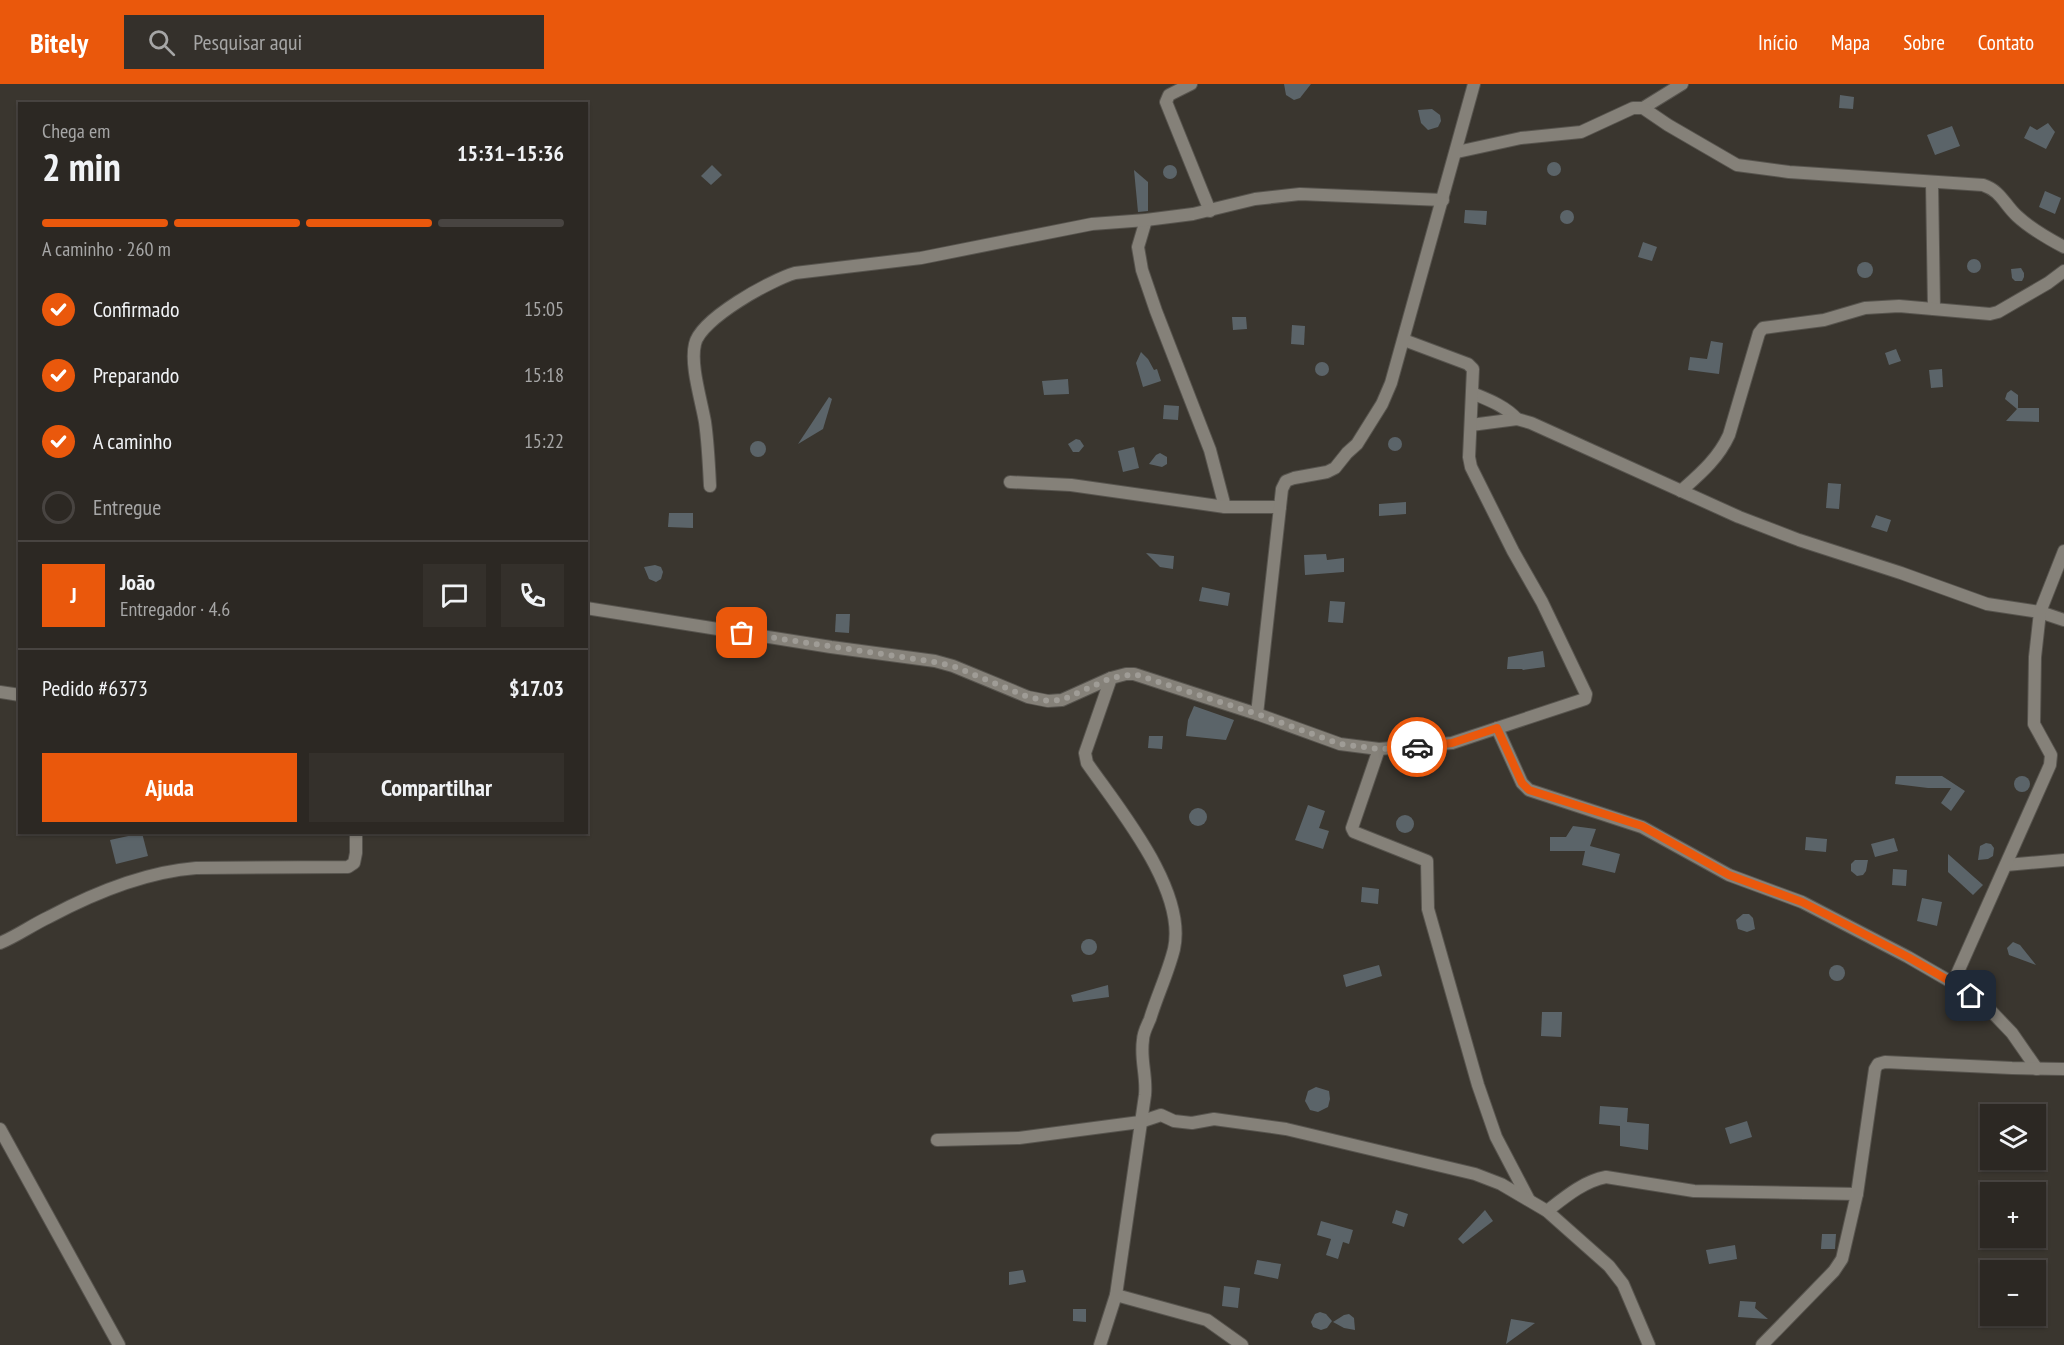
<!DOCTYPE html>
<html lang="pt">
<head>
<meta charset="utf-8">
<style>
  body { margin:0; font-family:"PT Sans Narrow",sans-serif; background:#34302b; color:#f1f3f6; height:100vh; display:flex; flex-direction:column; font-size:22px; white-space:nowrap }
  * { box-sizing:border-box; margin:0 }
  p { font-size:20px; color:#a6a6a6 }
  .icon { flex:none; width:33px; height:33px; fill:none; stroke:currentColor; stroke-width:2; stroke-linecap:round; stroke-linejoin:round }
  .map { position:relative; flex:1; overflow:hidden }
  .side { position:absolute; left:18px; top:18px; width:570px; height:732px; display:flex; flex-direction:column; background:#2c2823; border-radius:0px; box-shadow:0 2px 4px #0004,0 0 0 2px #484441 }
  .side>* { flex:none }
  .tools { position:absolute; left:1980px; top:1020px; display:grid; gap:12px }
  .tools a { display:grid; place-items:center; width:66px; height:66px; border-radius:0px; background:#2c2823; box-shadow:0 2px 4px #0004,0 0 0 2px #484441; font-size:30px }
  .pin { position:absolute; display:grid; place-items:center; width:51px; height:51px; color:#fff; margin:-26px; border-radius:12px; box-shadow:0 3px 9px #0006 }
  .courier { position:absolute; display:grid; place-items:center; width:60px; height:60px; margin:-30px; border:4px solid #ea580c; border-radius:50%; background:#fff; color:#222; box-shadow:0 2px 8px #0007 }
  .overview em { font-style:normal; font-weight:600 }
  .overview div { display:flex; flex-direction:column-reverse }
  .overview { display:flex; align-items:center; justify-content:space-between; height:102px; padding:0 24px }
  h1 { font-size:39px; font-weight:600; line-height:45px }
  .bar { display:grid; grid-template-columns:repeat(4,1fr); gap:9px 6px; align-content:center; height:72px; padding:0 24px }
  .bar i { height:8px; border-radius:4px; background:#484441 }
  .bar .current { background:#ea580c }
  .bar p { grid-column:span 4 }
  .line { display:flex; align-items:center; gap:15px; padding:0 24px; border-top:2px solid #484441 }
  .line div { flex:1 }
  .round { display:grid; place-items:center; flex:none; width:63px; height:63px; border-radius:0px; background:#34302b }
  ol { padding:0 24px; list-style:none }
  li { display:flex; align-items:center; gap:18px; height:66px }
  li p { margin-inline-start:auto }
  li .icon { padding:6px; border-radius:50%; background:#ea580c; color:#fff; stroke-width:4 }
  li:last-child { color:#a6a6a6 }
  li i { width:33px; height:33px; border:3px solid #484441; border-radius:50% }
  .action { display:flex; gap:12px; margin-top:auto; padding:12px 24px }
  .action a { flex:1; height:69px; border-radius:0px; background:#ea580c; color:#fff; font-size:24px; font-weight:600; line-height:69px; text-align:center }
  .action a+a { background:#34302b; color:#f1f3f6 }
  header { display:flex; align-items:center; gap:36px; box-sizing:border-box; height:84px; padding:0 30px; background:#ea580c; color:#fff }
  header strong { font-size:28px }
  nav { display:flex; gap:33px; margin-inline-start:auto; font-size:21px }
  .search { width:420px; height:54px; background:#34302b; display:flex; align-items:center; gap:15px; box-sizing:border-box; padding:0 21px; border-radius:0px; color:#a6a6a6; font-size:22px }
  .map>svg:first-child { display:block }
  .building { fill:#5b6469 }
  .lines { fill:none; stroke-linecap:round; stroke-linejoin:round }
  .street-casing { stroke:#57544e; stroke-width:14 }
  .street { stroke:#858179; stroke-width:12 }
  .done { stroke:#9f9c96; stroke-width:6; stroke-dasharray:0 10.8 }
  .route { stroke:#ea580c; stroke-width:8 }
</style>
</head>
<body>
<header>
<strong>Bitely</strong>
<div class="search"><svg class="icon" aria-label="search" viewBox="0 0 24 24"><circle cx="10" cy="10" r="6"/><path d="M15 15l6 6"/></svg>Pesquisar aqui</div>
<nav><a>Início</a><a>Mapa</a><a>Sobre</a><a>Contato</a></nav>
</header>
<div class="map">
<svg width="2064" height="1261" viewBox="0 0 2064 1261">
  <rect width="100%" height="100%" fill="#3a362f"/>
  <g class="building">
    <polygon points="1284,0 1311,0 1300,14 1294,16 1286,11"/>
    <polygon points="1840,11 1854,13 1853,25 1839,24"/>
    <polygon points="1432,25 1440,31 1441,37 1438,43 1428,46 1421,39 1418,26"/>
    <polygon points="2048,39 2055,48 2046,65 2024,54 2030,42 2037,46"/>
    <polygon points="1952,42 1960,62 1935,71 1927,51"/>
    <circle cx="1554" cy="85" r="7"/>
    <polygon points="712,81 722,91 711,101 701,92"/>
    <circle cx="1170" cy="88" r="7"/>
    <polygon points="1134,86 1148,98 1148,127 1138,128"/>
    <polygon points="2045,107 2061,114 2055,130 2039,123"/>
    <polygon points="1465,126 1487,127 1486,141 1464,139"/>
    <circle cx="1567" cy="133" r="7"/>
    <polygon points="1643,158 1657,163 1652,177 1638,173"/>
    <circle cx="1974" cy="182" r="7"/>
    <circle cx="1865" cy="186" r="8"/>
    <polygon points="2021,184 2024,189 2024,193 2022,197 2015,197 2012,194 2011,185"/>
    <polygon points="1232,233 1246,233 1247,245 1233,246"/>
    <polygon points="1292,241 1305,242 1304,261 1291,260"/>
    <polygon points="1711,257 1723,259 1719,290 1688,286 1690,273 1707,275"/>
    <polygon points="1896,265 1901,277 1889,281 1885,269"/>
    <polygon points="1141,268 1148,275 1154,286 1157,285 1161,297 1143,303 1136,279"/>
    <circle cx="1322" cy="285" r="7"/>
    <polygon points="1942,285 1943,303 1931,304 1929,286"/>
    <polygon points="1068,295 1069,310 1044,311 1042,297"/>
    <polygon points="2011,306 2018,311 2018,324 2039,324 2039,338 2006,337 2017,325 2005,315 2007,309"/>
    <polygon points="829,313 832,315 823,345 798,360"/>
    <polygon points="1164,321 1179,322 1178,336 1163,335"/>
    <circle cx="1395" cy="360" r="7"/>
    <polygon points="1076,355 1080,356 1084,362 1079,368 1073,368 1068,360"/>
    <circle cx="758" cy="365" r="8"/>
    <polygon points="1134,363 1139,384 1123,388 1118,367"/>
    <polygon points="1160,369 1167,373 1167,380 1162,383 1149,380 1156,371"/>
    <polygon points="1828,399 1841,400 1839,425 1826,424"/>
    <polygon points="1406,418 1406,430 1379,432 1379,420"/>
    <polygon points="669,429 693,429 693,444 668,443"/>
    <polygon points="1876,431 1891,436 1887,448 1871,443"/>
    <polygon points="1146,469 1174,472 1173,485 1160,483"/>
    <polygon points="1326,470 1327,476 1344,474 1344,488 1305,491 1304,471"/>
    <polygon points="655,481 661,483 663,488 661,495 656,498 649,495 644,483"/>
    <polygon points="1202,503 1230,509 1228,522 1199,517"/>
    <polygon points="1330,517 1345,518 1343,539 1328,538"/>
    <polygon points="836,530 850,530 849,549 835,548"/>
    <polygon points="1543,567 1545,583 1523,586 1522,585 1507,585 1508,573"/>
    <polygon points="1194,622 1234,636 1226,656 1186,652 1188,636"/>
    <polygon points="1149,652 1163,652 1162,665 1148,664"/>
    <circle cx="2022" cy="700" r="8"/>
    <polygon points="1896,692 1942,692 1965,707 1951,727 1941,719 1951,704 1928,704 1895,700"/>
    <polygon points="1308,721 1325,727 1319,744 1329,747 1323,765 1295,756"/>
    <circle cx="1198" cy="733" r="9"/>
    <circle cx="1405" cy="740" r="9"/>
    <polygon points="1573,742 1596,745 1590,762 1620,770 1615,789 1582,781 1585,767 1550,767 1550,753 1566,753"/>
    <polygon points="142,749 148,772 116,780 110,756"/>
    <polygon points="1806,753 1827,755 1826,768 1805,766"/>
    <polygon points="1894,754 1898,767 1875,773 1871,760"/>
    <polygon points="1986,759 1991,760 1994,764 1993,772 1988,775 1978,776 1980,762"/>
    <polygon points="1948,770 1983,801 1973,811 1948,788"/>
    <polygon points="1855,776 1868,776 1866,787 1863,791 1857,792 1851,787 1851,780"/>
    <polygon points="1893,785 1907,786 1906,802 1892,801"/>
    <polygon points="1362,803 1379,805 1378,820 1361,818"/>
    <polygon points="1922,814 1942,818 1937,842 1917,837"/>
    <polygon points="1743,830 1749,830 1753,834 1755,845 1747,848 1738,845 1736,836"/>
    <circle cx="1089" cy="863" r="8"/>
    <polygon points="2013,858 2020,861 2036,881 2009,871 2007,864"/>
    <circle cx="1837" cy="889" r="8"/>
    <polygon points="1379,881 1382,892 1346,903 1343,891"/>
    <polygon points="1108,901 1109,913 1073,918 1071,911"/>
    <polygon points="1542,928 1562,928 1561,953 1541,952"/>
    <polygon points="1316,1003 1329,1007 1330,1015 1328,1023 1318,1028 1310,1026 1305,1017 1308,1007"/>
    <polygon points="1600,1022 1628,1024 1627,1038 1649,1040 1648,1066 1620,1062 1620,1042 1599,1040"/>
    <polygon points="1747,1037 1752,1053 1730,1060 1725,1044"/>
    <polygon points="1396,1126 1408,1130 1404,1143 1392,1139"/>
    <polygon points="1485,1126 1493,1137 1463,1160 1458,1155"/>
    <polygon points="1321,1137 1353,1146 1349,1160 1343,1158 1338,1175 1326,1171 1331,1155 1317,1151"/>
    <polygon points="1822,1150 1836,1150 1835,1165 1821,1165"/>
    <polygon points="1735,1161 1737,1175 1709,1180 1706,1166"/>
    <polygon points="1257,1176 1281,1180 1278,1195 1254,1190"/>
    <polygon points="1023,1186 1026,1198 1009,1201 1009,1188"/>
    <polygon points="1224,1202 1240,1204 1238,1224 1222,1222"/>
    <polygon points="1740,1217 1756,1218 1755,1224 1768,1235 1738,1233"/>
    <polygon points="1073,1225 1086,1225 1086,1238 1073,1237"/>
    <polygon points="1320,1228 1326,1230 1332,1237 1327,1244 1321,1246 1313,1243 1311,1238 1315,1230"/>
    <polygon points="1349,1230 1354,1234 1355,1246 1344,1244 1333,1238 1344,1231"/>
    <polygon points="1511,1235 1535,1239 1506,1260"/>
  </g>
  <g class="lines">
    <defs>
      <g id="street">
        <polyline points="1191,0 1169,11 1166,18 1210,127"/>
        <polyline points="1643,24 1682,0"/>
        <path d="M1457 68 1521 54 1581 48 1633 24H1643L1668 41 1737 81 1789 88 1983 101C2001 107 2004 120 2017 132 2031 145 2047 154 2064 163"/>
        <polyline points="1932,98 1934,225"/>
        <polyline points="1146,136 1138,163 1142,186 1156,227 1210,366 1225,423"/>
        <path d="M1472 309C1489 316 1505 322 1517 335"/>
        <polyline points="1471,341 1517,335 1531,339 1739,433 1799,456 1901,489 1987,520 2040,528 2064,536"/>
        <polyline points="1010,398 1071,401 1225,423 1280,423"/>
        <path d="M710 402C709 381 708 359 705 338 701 315 690 281 695 260 700 235 771 196 795 189L921 174 1092 140 1146 136 1193 130 1255 115 1300 110 1443 116"/>
        <path d="M1681 407C1700 390 1718 375 1729 351L1759 249 1763 244 1824 236 1865 224 1899 222 1990 230 1998 228 2048 199 2064 187"/>
        <polyline points="586,524 831,563 935,577 953,582 1028,613 1048,617 1062,616 1111,594 1126,590 1134,590 1257,630 1340,660 1379,665 1452,659 1585,615 1586,610 1542,518 1513,467 1471,383 1469,373 1473,285 1468,280 1404,256"/>
        <polyline points="0,608 20,611"/>
        <polyline points="1257,630 1282,405 1286,397 1294,394 1327,388 1335,384 1347,369 1357,360 1382,320 1391,299 1474,0"/>
        <polyline points="1497,644 1522,699 1529,706 1642,743 1729,791 1802,818 1908,873 1953,899 1990,926 2012,949 2037,985"/>
        <polyline points="1379,665 1352,744 1354,748 1427,777 1428,825 1478,1001 1496,1053 1529,1116"/>
        <polyline points="2006,781 2064,776"/>
        <path d="M0 859C17 852 32 841 49 833 94 809 145 788 196 784L348 783 354 779 356 769V748"/>
        <polyline points="1953,899 2050,681 2051,671 2034,640 2035,573 2040,528 2064,467"/>
        <polyline points="0,1045 119,1261"/>
        <polyline points="937,1056 1019,1054 1140,1038 1161,1031 1174,1037 1192,1039 1214,1035 1286,1045 1475,1090 1501,1100 1547,1127 1609,1182 1623,1200 1649,1261"/>
        <path d="M1547 1127C1565 1113 1584 1097 1606 1093L1694 1107 1857 1110"/>
        <polyline points="1116,1211 1207,1236 1242,1261"/>
        <path d="M1100 1261 1116 1211 1145 1011C1147 992 1140 975 1143 956 1143 949 1147 942 1150 935 1157 912 1168 889 1174 865 1187 806 1119 725 1087 679L1085 669 1111 594"/>
        <polyline points="1762,1261 1834,1187 1842,1175 1857,1110 1875,985 1878,980 1885,978 2012,984 2064,985"/>
      </g>
    </defs>
    <use href="#street" class="street-casing"/>
    <use href="#street" class="street"/>
  </g>
  <g class="lines">
    <polyline class="done" points="742,549 935,578 953,582 1028,613 1048,617 1062,616 1111,594 1134,590 1257,630 1340,660 1379,665 1417,663"/>
    <polyline class="route" points="1417,663 1452,659 1497,644 1522,699 1529,706 1642,742 1729,791 1802,818 1845,840 1908,873 1953,899 1971,912"/>
  </g>
</svg>
<div class="tools">
<a><svg class="icon" aria-label="layers" viewBox="0 0 24 24"><path d="M12 4l9 5-9 5-9-5zM3 14l9 5 9-5"/></svg></a>
<a>+</a>
<a>−</a>
</div>
<div class="pin" style="left:742px;top:549px;background:#ea580c"><svg class="icon" aria-label="bag" viewBox="0 0 24 24"><path d="M5 8h14l-1 12H6zM9 8a3 3 0 0 1 6 0"/></svg></div>
<div class="pin" style="left:1971px;top:912px;background:#1f2937"><svg class="icon" aria-label="home" viewBox="0 0 24 24"><path d="M3 11l9-7 9 7M6 9v11h12V9"/></svg></div>
<div class="courier" style="left:1417px;top:663px"><svg class="icon" aria-label="car" viewBox="0 0 24 24"><path d="M5 17H2v-5l4-1 3-4h7l3 4 3 1v5h-3M9 17h6M6 11h13"/><circle cx="7" cy="17" r="2"/><circle cx="17" cy="17" r="2"/></svg></div>
<section class="side">
<div class="overview"><div><h1>2 min</h1><p>Chega em</p></div><em>15:31–15:36</em></div>
<div class="bar"><i class="current"></i><i class="current"></i><i class="current"></i><i></i><p>A caminho · 260 m</p></div>
<ol>
<li><svg class="icon" aria-label="check" viewBox="0 0 24 24"><path d="M5 12l5 5 9-10"/></svg>Confirmado<p>15:05</p></li>
<li><svg class="icon" aria-label="check" viewBox="0 0 24 24"><path d="M5 12l5 5 9-10"/></svg>Preparando<p>15:18</p></li>
<li><svg class="icon" aria-label="check" viewBox="0 0 24 24"><path d="M5 12l5 5 9-10"/></svg>A caminho<p>15:22</p></li>
<li><i></i>Entregue</li>
</ol>
<div class="line" style="height:108px"><b class="round" style="background:#ea580c;color:#fff">J</b><div><b>João</b><p>Entregador · 4.6</p></div><a class="round"><svg class="icon" aria-label="chat" viewBox="0 0 24 24"><path d="M4 5h16v11H9l-5 4z"/></svg></a><a class="round"><svg class="icon" aria-label="phone" viewBox="0 0 24 24"><path d="M5 4h4l2 5-3 2q2 4 5 5l2-3 5 2v4C11 20 4 13 5 4z"/></svg></a></div>
<div class="line" style="height:78px"><div>Pedido #6373</div><b>$17.03</b></div>
<div class="action"><a>Ajuda</a><a>Compartilhar</a></div>
</section>
</div>
</body>
</html>
